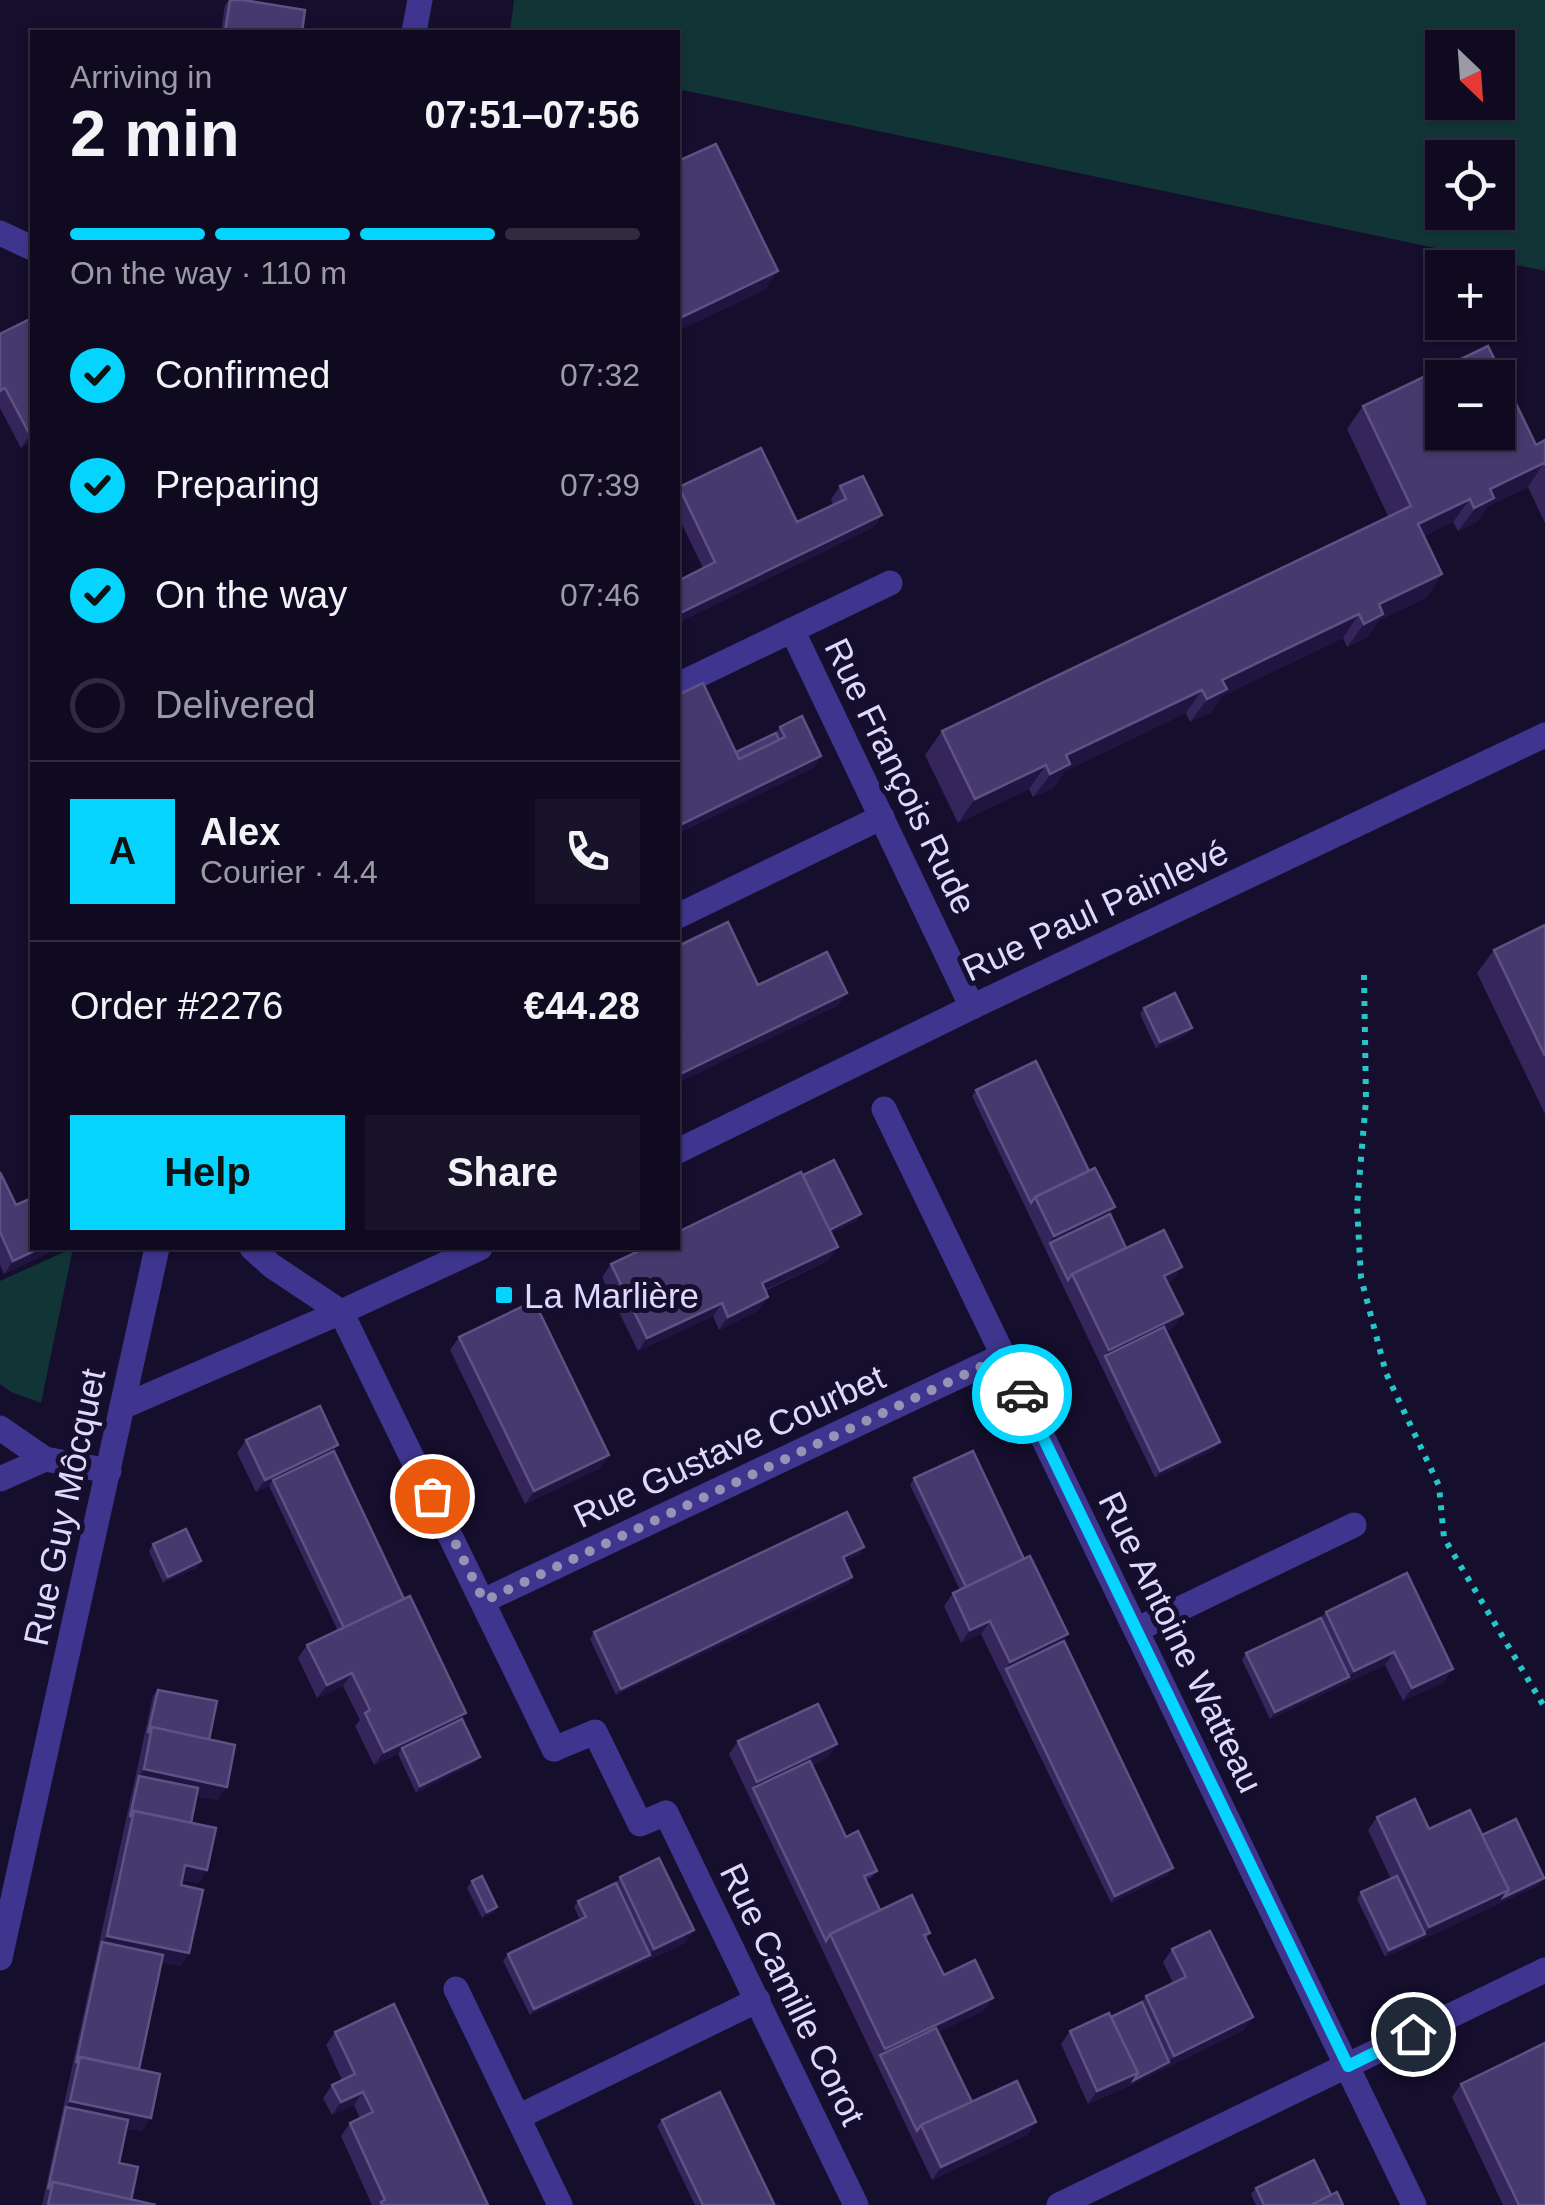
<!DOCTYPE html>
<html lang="en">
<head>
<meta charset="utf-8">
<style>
  body { margin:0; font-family:Arial,sans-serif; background:#19132a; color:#f1f3f6; height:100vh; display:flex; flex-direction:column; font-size:38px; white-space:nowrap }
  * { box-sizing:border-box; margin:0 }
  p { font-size:32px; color:#9c9aa5 }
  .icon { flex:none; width:55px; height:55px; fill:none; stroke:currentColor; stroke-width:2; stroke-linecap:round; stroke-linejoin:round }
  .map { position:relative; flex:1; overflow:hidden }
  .panel { position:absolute; left:30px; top:30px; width:650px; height:1220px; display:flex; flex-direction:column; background:#100a21; border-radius:0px; box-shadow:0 2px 8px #0004,0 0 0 2px #302b3f }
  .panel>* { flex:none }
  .needle { width:65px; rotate:155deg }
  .buttons { position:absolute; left:1425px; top:30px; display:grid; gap:20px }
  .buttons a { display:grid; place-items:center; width:90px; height:90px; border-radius:0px; background:#100a21; box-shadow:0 2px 8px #0004,0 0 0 2px #302b3f; font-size:50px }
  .pin { position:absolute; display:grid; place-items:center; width:85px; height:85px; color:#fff; margin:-42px; border:5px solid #fff; border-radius:50%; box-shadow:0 2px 10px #0007 }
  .courier { position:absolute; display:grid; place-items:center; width:100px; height:100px; margin:-50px; border:8px solid #05d4ff; border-radius:50%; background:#fff; color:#222; box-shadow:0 2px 12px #0007 }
  .headline em { font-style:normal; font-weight:700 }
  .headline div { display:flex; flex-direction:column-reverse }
  .headline { display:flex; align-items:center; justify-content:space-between; height:170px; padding:0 40px }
  h1 { font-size:65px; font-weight:700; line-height:75px }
  .bar { display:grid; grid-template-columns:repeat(4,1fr); gap:15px 10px; align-content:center; height:120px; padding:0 40px }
  .bar i { height:12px; border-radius:8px; background:#302b3f }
  .bar .on { background:#05d4ff }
  .bar p { grid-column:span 4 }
  .line { display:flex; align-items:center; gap:25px; padding:0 40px; border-top:2px solid #302b3f }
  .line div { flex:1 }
  .round { display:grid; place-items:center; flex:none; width:105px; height:105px; border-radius:0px; background:#19132a }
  ol { padding:0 40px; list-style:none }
  li { display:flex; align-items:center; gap:30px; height:110px }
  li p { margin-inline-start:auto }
  li .icon { padding:10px; border-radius:50%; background:#05d4ff; color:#111; stroke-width:4 }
  li:last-child { color:#9c9aa5 }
  li i { width:55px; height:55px; border:5px solid #302b3f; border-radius:50% }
  .action { display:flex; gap:20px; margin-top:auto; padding:20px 40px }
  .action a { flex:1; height:115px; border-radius:0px; background:#05d4ff; color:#111; font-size:40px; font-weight:700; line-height:115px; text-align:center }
  .action a+a { background:#19132a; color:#f1f3f6 }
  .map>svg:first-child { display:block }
  .green { fill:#113537; fill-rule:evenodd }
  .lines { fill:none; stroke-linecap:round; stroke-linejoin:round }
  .path { stroke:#24c7c9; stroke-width:6; stroke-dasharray:5 8; stroke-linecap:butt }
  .pedestrian { stroke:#3f358f; stroke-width:25 }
  .minor { stroke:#3f358f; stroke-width:25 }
  .tertiary { stroke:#3f358f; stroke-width:25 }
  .wall { fill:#34265b }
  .shaded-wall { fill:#201441 }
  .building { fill:#46396d; stroke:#5e5284; stroke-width:2.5; fill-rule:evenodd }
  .done { stroke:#9992b5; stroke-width:10; stroke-dasharray:0 18 }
  .route { stroke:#05d4ff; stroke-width:12 }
  .poi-dot { fill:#05d4ff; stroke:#150e2c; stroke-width:4 }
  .labels { text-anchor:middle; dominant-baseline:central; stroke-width:10; stroke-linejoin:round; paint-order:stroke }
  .street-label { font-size:35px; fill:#e0d9ff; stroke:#150e2c }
  .poi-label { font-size:35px; fill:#e0d9ff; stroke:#150e2c; text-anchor:start }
</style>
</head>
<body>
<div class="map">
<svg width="1545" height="2205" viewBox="0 0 1545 2205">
  <rect width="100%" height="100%" fill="#150e2c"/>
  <g class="green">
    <path d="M514 0H1545V271L678 89V32H510ZM1442 48H1498V102H1442ZM1442 158H1498V212H1442Z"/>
    <polygon points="73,1248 41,1403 11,1392 0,1384 0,1281"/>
  </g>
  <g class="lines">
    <polyline class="path" points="1364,975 1366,1100 1357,1206 1361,1278 1386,1373 1439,1486 1444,1538 1545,1708"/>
    <polyline class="pedestrian" points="554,1749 595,1732 640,1824 666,1813"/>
    <g class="minor">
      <polyline points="0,233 32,248"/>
      <polyline points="792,630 972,1007"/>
      <polyline points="678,685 890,583"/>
      <polyline points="678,916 882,817"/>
      <polyline points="884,1109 1414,2205"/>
      <polyline points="678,1151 972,1007 1545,735"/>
      <polyline points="252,1248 272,1266 341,1312"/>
      <polyline points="341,1312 554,1749"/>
      <polyline points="122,1407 341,1312 480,1248"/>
      <polyline points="0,1428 45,1459 109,1471"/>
      <polyline points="0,1479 45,1459"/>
      <polyline points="483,1601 1004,1355"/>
      <polyline points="1136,1630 1354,1525"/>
      <polyline points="666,1813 856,2205"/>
      <polyline points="456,1989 560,2205"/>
      <polyline points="518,2117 758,2000"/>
      <polyline points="1059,2205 1545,1970"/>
    </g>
    <g class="tertiary">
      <polyline points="414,32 420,0"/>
      <polyline points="0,1958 157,1248"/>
    </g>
  </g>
  <g class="wall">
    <polygon points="229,0 243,0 302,32 221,32 225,5"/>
    <polygon points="0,334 32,441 21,448 0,408"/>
    <polygon points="1363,406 1536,445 1545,440 1545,523 1528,487 1488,506 1477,522 1458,531 1453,522 1424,536 1442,574 1426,598 1379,620 1367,637 1347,647 1343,638 1222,696 1210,713 1190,722 1186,713 1065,771 1053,788 1033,797 1029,789 958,823 925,755 942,731 1388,516 1347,429"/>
    <polygon points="840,486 882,515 873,528 703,568 678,516 678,489 679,487 797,522 833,505 831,499"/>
    <polygon points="780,727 821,756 812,769 736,752 776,733"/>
    <polygon points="1545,925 1545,1114 1477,973 1494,950"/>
    <polygon points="1144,1008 1192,1028 1187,1034 1156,1049 1140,1014"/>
    <polygon points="976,1090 1110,1214 1126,1248 1173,1280 1168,1283 1174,1327 1166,1331 1215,1449 1155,1478 972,1096"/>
    <polygon points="0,1172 16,1205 50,1252 4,1274 0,1265"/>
    <polygon points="803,1175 856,1221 831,1233 829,1260 765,1291 759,1310 719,1330 713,1316 638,1351 602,1277 611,1264"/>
    <polygon points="459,1337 609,1455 600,1468 525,1504 450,1350"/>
    <polygon points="246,1440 334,1451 480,1757 475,1763 416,1793 398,1754 374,1765 355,1726 360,1720 343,1686 317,1698 298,1658 307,1645 338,1631 269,1486 256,1492 237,1453"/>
    <polygon points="914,1478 1064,1641 1168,1875 1111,1903 981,1634 961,1643 944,1606 953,1593 960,1590 910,1485"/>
    <polygon points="153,1544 201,1561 196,1568 163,1583 149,1551"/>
    <polygon points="864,1547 860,1554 845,1561 852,1577 848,1584 616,1695 590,1639 594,1632"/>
    <polygon points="1326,1612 1444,1682 1403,1701 1385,1665 1270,1719 1242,1660 1246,1653 1321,1618"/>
    <polygon points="158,1690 209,1740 218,1800 197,1796 191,1823 207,1870 198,1883 182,1880 181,1885 189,1953 180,1966 161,1962 139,2069 142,2131 126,2128 119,2163 131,2200 156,2205 42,2205 153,1696"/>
    <polygon points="738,1741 837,1744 828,1757 812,1765 846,1837 877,1871 872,1877 866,1880 880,1910 930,1933 926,1939 944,1975 993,1998 983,2011 938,2032 972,2102 1036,2122 1027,2135 932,2180 729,1754"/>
    <polygon points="1377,1817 1429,1829 1482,1835 1544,1878 1539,1885 1385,1957 1357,1899 1361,1892 1391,1879 1368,1830"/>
    <polygon points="620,1877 685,1943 530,2015 503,1961 508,1954 580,1920 574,1907 578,1901 616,1883"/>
    <polygon points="472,1881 497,1907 493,1913 482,1918 467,1888"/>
    <polygon points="1172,1949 1244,2030 1129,2086 1088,2104 1061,2044 1070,2031 1111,2017 1142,2002 1146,1996 1173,1983 1163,1962"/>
    <polygon points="335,2032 488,2205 372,2205 341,2136 350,2123 360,2118 354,2105 332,2115 323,2098 332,2085 342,2080 326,2045"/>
    <polygon points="1461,2084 1545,2205 1503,2205 1452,2097"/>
    <polygon points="662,2120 774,2204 782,2205 695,2205 657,2126"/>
    <polygon points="1256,2188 1331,2195 1343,2205 1256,2205 1251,2194"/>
  </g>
  <g class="shaded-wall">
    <polygon points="778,271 765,290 678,331 678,319"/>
    <polygon points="32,433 32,441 21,448 30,435"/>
    <polygon points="1544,463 1528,487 1488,506 1477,522 1458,531 1490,489"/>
    <polygon points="1470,499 1453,522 1402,547 1418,524"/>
    <polygon points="882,515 873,528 678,623 678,614"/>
    <polygon points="1442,574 1426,598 1379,620 1367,637 1347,647 1379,604"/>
    <polygon points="1359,614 1343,638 1222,696 1210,713 1190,722 1222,680"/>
    <polygon points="1202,690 1186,713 1065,771 1053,788 1033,797 1066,755"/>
    <polygon points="821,756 812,769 678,834 678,826"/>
    <polygon points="1046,765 1029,789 958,823 975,799"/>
    <polygon points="847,993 838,1006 678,1083 678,1075"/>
    <polygon points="1192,1028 1187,1034 1156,1049 1160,1042"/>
    <polygon points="1115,1207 1105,1220 1050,1243 1054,1236"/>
    <polygon points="861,1214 856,1221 818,1240 823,1233"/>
    <polygon points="838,1247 829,1260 752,1296 762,1283"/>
    <polygon points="40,1248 52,1248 50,1252 4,1274 13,1261"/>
    <polygon points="1182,1267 1173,1280 1155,1289 1164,1276"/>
    <polygon points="768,1297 759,1310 719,1330 728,1317"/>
    <polygon points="722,1303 713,1316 638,1351 647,1338"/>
    <polygon points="1183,1314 1174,1327 1106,1360 1105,1356 1109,1350"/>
    <polygon points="1220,1442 1215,1449 1155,1478 1160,1471"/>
    <polygon points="338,1445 329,1458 273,1480 269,1486 256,1492 265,1480"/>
    <polygon points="609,1455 600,1468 525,1504 534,1491"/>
    <polygon points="864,1547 860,1554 839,1564 843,1557"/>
    <polygon points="201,1561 196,1568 163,1583 168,1577"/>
    <polygon points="852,1577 848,1584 616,1695 621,1689"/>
    <polygon points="990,1621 981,1634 961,1643 970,1630"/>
    <polygon points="1068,1634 1059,1647 1006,1669 1010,1662"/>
    <polygon points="1394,1652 1385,1665 1270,1719 1275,1712 1349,1677 1354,1671"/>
    <polygon points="1453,1669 1444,1682 1403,1701 1412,1688"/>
    <polygon points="352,1673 343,1686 317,1698 327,1685"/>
    <polygon points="466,1713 457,1726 402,1748 398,1754 374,1765 384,1752"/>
    <polygon points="837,1744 828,1757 755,1792 753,1788 757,1782"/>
    <polygon points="480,1757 475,1763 416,1793 420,1786"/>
    <polygon points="144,1769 227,1787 218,1800 137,1783 139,1776"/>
    <polygon points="185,1865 207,1870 198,1883 176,1878"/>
    <polygon points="1173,1868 1168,1875 1111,1903 1115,1896"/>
    <polygon points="1544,1878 1539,1885 1385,1957 1389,1950 1425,1934 1429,1927 1509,1890"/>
    <polygon points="497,1907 493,1913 482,1918 487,1912"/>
    <polygon points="694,1930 685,1943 530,2015 534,2009 650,1955 654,1949"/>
    <polygon points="107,1936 189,1953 180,1966 101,1949 102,1942 98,1948"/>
    <polygon points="993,1998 983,2011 882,2059 880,2055 885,2049"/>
    <polygon points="1253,2017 1244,2030 1129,2086 1134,2080 1169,2062 1174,2056"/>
    <polygon points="1138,2073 1129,2086 1088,2104 1097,2091"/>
    <polygon points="363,2092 354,2105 332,2115 341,2102"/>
    <polygon points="70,2101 151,2118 142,2131 64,2114 66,2107"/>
    <polygon points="1036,2122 1027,2135 932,2180 941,2167"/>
  </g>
  <g class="building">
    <polygon points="230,0 243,0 305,10 302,32 225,32"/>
    <polygon points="716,144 778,271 678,319 678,161"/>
    <polygon points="32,318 32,433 30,435 5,388 0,391 0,334"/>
    <path d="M1488 346 1536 445 1545 440V464L1544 463 1490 489 1494 498 1474 508 1470 499 1418 524 1442 574 1379 604 1383 614 1364 624 1359 614 1222 680 1227 689 1207 699 1202 690 1066 755 1070 764 1050 774 1046 765 975 799 942 731 1411 506 1363 406ZM1442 378H1498V432H1442Z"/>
    <polygon points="761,448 797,522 846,499 840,486 863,476 882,515 678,614 678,581 715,562 679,487"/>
    <polygon points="703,683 739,759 785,737 780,727 802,716 821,756 678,826 678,695"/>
    <polygon points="776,733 779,740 739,759 736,752"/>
    <polygon points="728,922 758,985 827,952 847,993 678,1075 678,1039 681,1038 678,1031 678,946"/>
    <polygon points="1545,925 1545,1056 1494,950"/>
    <polygon points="1175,993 1192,1028 1160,1042 1144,1008"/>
    <polygon points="1036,1061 1089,1171 1035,1197 1031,1203 976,1090"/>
    <polygon points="834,1160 861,1214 829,1230 803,1175"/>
    <polygon points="1095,1168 1115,1207 1054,1236 1035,1197"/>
    <polygon points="0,1172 16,1205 32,1198 32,1248 40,1248 13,1261 0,1232"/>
    <polygon points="801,1172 838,1247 762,1283 768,1297 728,1317 722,1303 647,1338 611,1264 645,1248 678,1248 678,1232"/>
    <polygon points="1110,1214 1126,1248 1072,1274 1068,1280 1050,1243"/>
    <polygon points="1164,1230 1182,1267 1164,1276 1183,1314 1109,1350 1072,1274"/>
    <polygon points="534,1301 609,1455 534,1491 459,1337"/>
    <polygon points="1164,1327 1220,1442 1160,1471 1105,1356"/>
    <polygon points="320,1406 338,1445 265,1480 246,1440"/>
    <polygon points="334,1451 404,1599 344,1628 273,1480"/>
    <polygon points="973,1451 1024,1559 966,1587 914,1478"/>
    <polygon points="847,1512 864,1547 843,1557 852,1577 621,1689 594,1632"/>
    <polygon points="186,1529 201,1561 168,1577 153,1544"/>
    <polygon points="1030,1556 1068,1634 1010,1662 990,1621 970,1630 953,1593"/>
    <polygon points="1407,1573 1453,1669 1412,1688 1394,1652 1354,1671 1326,1612"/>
    <polygon points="410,1596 466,1713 384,1752 365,1713 370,1710 352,1673 327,1685 307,1645"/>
    <polygon points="1321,1618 1349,1677 1275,1712 1246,1653"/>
    <polygon points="1064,1641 1173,1868 1115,1896 1006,1669"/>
    <polygon points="158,1690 217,1701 209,1740 152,1727 148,1733"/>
    <polygon points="818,1704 837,1744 757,1782 738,1741"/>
    <polygon points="462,1719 480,1757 420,1786 402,1748"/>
    <polygon points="152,1727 235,1745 227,1787 144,1769"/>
    <polygon points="810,1761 846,1837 858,1831 877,1871 864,1876 880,1910 830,1934 826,1941 753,1788"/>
    <polygon points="139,1776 198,1788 191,1823 134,1811 130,1817"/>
    <polygon points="1415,1799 1429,1829 1470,1810 1509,1890 1429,1927 1377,1817"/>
    <polygon points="134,1811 216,1828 207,1870 185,1865 181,1885 203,1890 189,1953 107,1936"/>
    <polygon points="1516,1819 1544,1878 1504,1897 1509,1890 1482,1835"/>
    <polygon points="659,1858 694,1930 654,1949 620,1877"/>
    <polygon points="482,1876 497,1907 487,1912 472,1881"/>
    <polygon points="1397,1876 1425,1934 1389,1950 1361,1892"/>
    <polygon points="616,1883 650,1955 534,2009 508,1954 586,1917 578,1901"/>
    <polygon points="912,1895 930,1933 924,1935 944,1975 975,1960 993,1998 885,2049 830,1934"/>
    <polygon points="1210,1931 1253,2017 1174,2056 1146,1996 1186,1977 1172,1949"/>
    <polygon points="102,1942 163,1955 139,2069 80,2057 76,2063"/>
    <polygon points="1142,2002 1169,2062 1134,2080 1138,2073 1111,2017"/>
    <polygon points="394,2004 488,2205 382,2205 381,2202 385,2200 350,2123 373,2112 363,2092 341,2102 332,2085 355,2074 335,2032"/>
    <polygon points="1109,2013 1138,2073 1097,2091 1070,2031"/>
    <polygon points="936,2028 972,2102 921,2125 917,2131 880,2055"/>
    <polygon points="1545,2043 1545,2205 1519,2205 1461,2084"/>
    <polygon points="80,2057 160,2074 151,2118 70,2101"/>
    <polygon points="1017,2081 1036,2122 941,2167 921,2125"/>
    <polygon points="720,2092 774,2204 772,2205 703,2205 662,2120"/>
    <polygon points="66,2107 128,2120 119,2163 138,2167 131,2200 53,2182 48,2189"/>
    <polygon points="1314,2160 1331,2195 1311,2205 1264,2205 1256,2188"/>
    <polygon points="53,2182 156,2205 48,2205"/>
    <polygon points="1337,2192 1343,2205 1311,2205"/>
  </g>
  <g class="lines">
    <polyline class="done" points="432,1496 484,1601 1004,1356 1022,1394"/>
    <polyline class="route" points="1022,1394 1348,2066 1413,2034"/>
  </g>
  <rect class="poi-dot" x="494" y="1285" width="20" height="20" rx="5"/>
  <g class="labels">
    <g class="street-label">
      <text transform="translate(901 776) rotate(64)">Rue François Rude</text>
      <text transform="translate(1095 910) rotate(-25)">Rue Paul Painlevé</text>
      <text transform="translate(729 1446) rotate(-25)">Rue Gustave Courbet</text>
      <text transform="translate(64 1507) rotate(-78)">Rue Guy Môcquet</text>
      <text transform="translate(1181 1642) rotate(64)">Rue Antoine Watteau</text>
      <text transform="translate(793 1994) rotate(64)">Rue Camille Corot</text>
    </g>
    <g class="poi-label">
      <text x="524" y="1295">La Marlière</text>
    </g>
  </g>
</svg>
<div class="buttons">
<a><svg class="needle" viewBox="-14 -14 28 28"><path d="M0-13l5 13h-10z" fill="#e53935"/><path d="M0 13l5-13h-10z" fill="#9c9aa5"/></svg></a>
<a><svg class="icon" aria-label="locate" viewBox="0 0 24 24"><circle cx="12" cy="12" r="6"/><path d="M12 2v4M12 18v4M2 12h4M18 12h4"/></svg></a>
<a>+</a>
<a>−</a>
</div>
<div class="pin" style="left:432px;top:1496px;background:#ea580c"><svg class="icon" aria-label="bag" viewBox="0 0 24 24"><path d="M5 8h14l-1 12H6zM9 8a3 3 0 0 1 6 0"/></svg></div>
<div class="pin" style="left:1413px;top:2034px;background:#1f2937"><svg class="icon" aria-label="home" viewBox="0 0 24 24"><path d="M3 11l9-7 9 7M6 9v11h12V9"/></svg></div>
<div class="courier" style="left:1022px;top:1394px"><svg class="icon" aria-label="car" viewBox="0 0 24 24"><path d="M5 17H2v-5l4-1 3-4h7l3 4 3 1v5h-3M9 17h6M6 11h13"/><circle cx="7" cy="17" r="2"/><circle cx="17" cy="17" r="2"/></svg></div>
<section class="panel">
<div class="headline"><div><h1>2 min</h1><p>Arriving in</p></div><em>07:51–07:56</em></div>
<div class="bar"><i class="on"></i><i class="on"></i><i class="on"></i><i></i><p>On the way · 110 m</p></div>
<ol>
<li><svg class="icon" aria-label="check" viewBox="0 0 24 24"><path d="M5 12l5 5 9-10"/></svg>Confirmed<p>07:32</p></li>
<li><svg class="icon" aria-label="check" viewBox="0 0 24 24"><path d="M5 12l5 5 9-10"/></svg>Preparing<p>07:39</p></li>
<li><svg class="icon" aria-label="check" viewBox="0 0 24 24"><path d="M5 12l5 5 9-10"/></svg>On the way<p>07:46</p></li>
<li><i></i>Delivered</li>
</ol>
<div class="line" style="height:180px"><b class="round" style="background:#05d4ff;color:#111">A</b><div><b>Alex</b><p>Courier · 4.4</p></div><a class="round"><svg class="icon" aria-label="phone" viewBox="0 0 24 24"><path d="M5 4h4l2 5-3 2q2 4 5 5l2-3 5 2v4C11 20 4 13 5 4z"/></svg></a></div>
<div class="line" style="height:130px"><div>Order #2276</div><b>€44.28</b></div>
<div class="action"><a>Help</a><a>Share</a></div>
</section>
</div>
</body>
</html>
